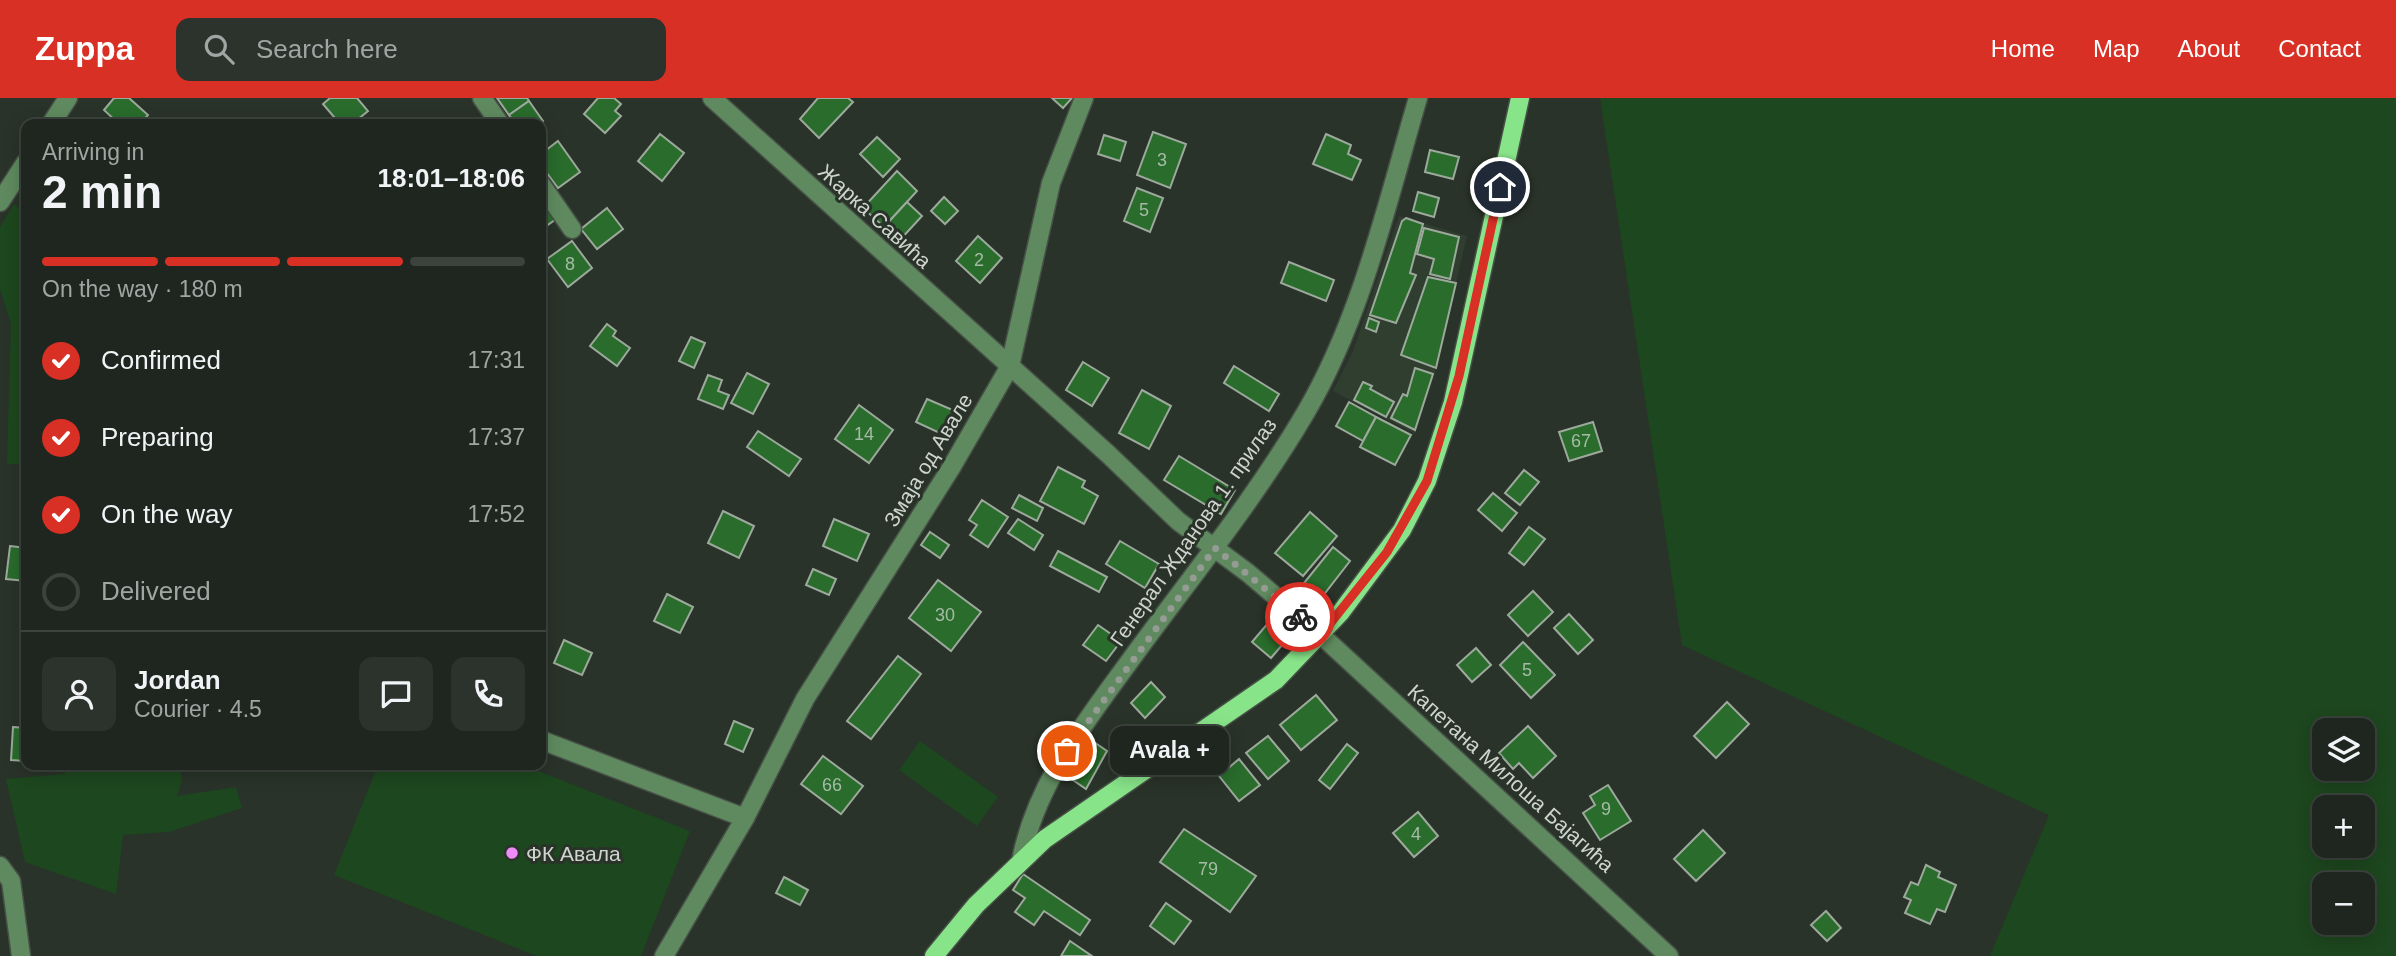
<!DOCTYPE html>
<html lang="en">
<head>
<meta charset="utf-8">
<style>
  body { margin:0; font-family:Helvetica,sans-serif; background:#2c322c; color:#f1f3f6; height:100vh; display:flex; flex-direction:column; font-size:26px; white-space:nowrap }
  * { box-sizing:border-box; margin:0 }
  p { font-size:23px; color:#a1a5a4 }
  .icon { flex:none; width:38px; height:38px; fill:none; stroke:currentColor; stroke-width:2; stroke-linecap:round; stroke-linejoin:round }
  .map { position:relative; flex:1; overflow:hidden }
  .drawer { position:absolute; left:21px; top:21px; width:525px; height:651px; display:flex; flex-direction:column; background:#1f261f; border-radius:14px; box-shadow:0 4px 18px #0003,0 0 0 2px #3c433d }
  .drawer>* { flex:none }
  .buttons { position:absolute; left:2312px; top:620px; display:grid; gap:14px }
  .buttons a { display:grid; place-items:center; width:63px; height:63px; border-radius:14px; background:#1f261f; box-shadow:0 4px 18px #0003,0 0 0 2px #3c433d; font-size:35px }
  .pin { position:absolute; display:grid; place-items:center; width:60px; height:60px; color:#fff; margin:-30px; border:4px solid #fff; border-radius:50%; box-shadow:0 2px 7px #0007 }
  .courier { position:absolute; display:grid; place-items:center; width:70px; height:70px; margin:-35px; border:5px solid #d93025; border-radius:50%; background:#fff; color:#222; box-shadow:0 2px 9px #0007 }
  .bubble { position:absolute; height:49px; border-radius:14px; background:#1f261f; box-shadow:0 4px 18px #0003,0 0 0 2px #3c433d; font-size:23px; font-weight:700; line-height:49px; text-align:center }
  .summary em { font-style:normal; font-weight:700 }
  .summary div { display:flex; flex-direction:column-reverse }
  .summary { display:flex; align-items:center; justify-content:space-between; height:119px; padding:0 21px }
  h1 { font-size:46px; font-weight:700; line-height:52px }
  .bar { display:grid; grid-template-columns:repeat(4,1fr); gap:10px 7px; align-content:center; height:84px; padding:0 21px }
  .bar i { height:9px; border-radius:5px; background:#3c433d }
  .bar .current { background:#d93025 }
  .bar p { grid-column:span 4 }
  .line { display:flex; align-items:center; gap:18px; padding:0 21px; border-top:2px solid #3c433d }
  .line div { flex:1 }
  .round { display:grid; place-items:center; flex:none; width:74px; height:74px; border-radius:14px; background:#2c322c }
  ol { padding:0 21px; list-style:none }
  li { display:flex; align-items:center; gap:21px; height:77px }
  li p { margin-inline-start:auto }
  li .icon { padding:7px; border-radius:50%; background:#d93025; color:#fff; stroke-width:4 }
  li:last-child { color:#a1a5a4 }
  li i { width:38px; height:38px; border:4px solid #3c433d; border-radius:50% }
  header { display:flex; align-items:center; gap:42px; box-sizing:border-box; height:98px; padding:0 35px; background:#d93025; color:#fff }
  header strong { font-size:33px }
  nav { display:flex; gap:38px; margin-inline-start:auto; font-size:24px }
  .search { width:490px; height:63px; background:#2c322c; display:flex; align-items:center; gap:18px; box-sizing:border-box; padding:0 24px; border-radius:14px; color:#a1a5a4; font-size:26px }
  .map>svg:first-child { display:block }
  .built { fill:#2f3e2e }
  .green { fill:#1d471e; fill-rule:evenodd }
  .building { fill:#296c2c; stroke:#9da99c; stroke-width:2 }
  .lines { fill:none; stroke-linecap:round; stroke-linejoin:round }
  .minor-casing { stroke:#475047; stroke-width:21 }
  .major-casing { stroke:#475047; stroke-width:21 }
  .minor { stroke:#5f8a5f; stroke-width:18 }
  .major { stroke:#88e489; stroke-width:18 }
  .done { stroke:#959c94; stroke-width:7; stroke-dasharray:0 12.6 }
  .route { stroke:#d93025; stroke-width:9 }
  .poi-dot { fill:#ef8bf7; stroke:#293329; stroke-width:2.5 }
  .labels { text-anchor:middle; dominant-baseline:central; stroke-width:6; stroke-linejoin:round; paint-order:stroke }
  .number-label { font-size:18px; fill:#a6bba6 }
  .street-label { font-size:21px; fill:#cfd5ce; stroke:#293329 }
  .poi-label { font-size:21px; fill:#cfd5ce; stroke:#293329; text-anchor:start }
</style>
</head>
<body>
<header>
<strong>Zuppa</strong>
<div class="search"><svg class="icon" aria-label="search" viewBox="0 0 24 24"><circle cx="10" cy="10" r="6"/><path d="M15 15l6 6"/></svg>Search here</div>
<nav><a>Home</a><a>Map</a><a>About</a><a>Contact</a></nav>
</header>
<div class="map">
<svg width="2396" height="858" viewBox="0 0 2396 858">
  <rect width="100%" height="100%" fill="#293329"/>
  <polygon class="built" points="1399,118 1467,138 1435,275 1415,336 1333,293 1353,253"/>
  <g class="green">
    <path d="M1600 0H2396V858H1990L2049 717 1682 547ZM2324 632H2362V670H2324ZM2324 709H2362V747H2324ZM2324 786H2362V824H2324Z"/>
    <polygon points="14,106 26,117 26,366 7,366 11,226 0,191 0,129"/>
    <polygon points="920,643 998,699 977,728 899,672"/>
    <polygon points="65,667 179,667 182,682 177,698 236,689 242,710 169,734 123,737 116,796 25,764 6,681 65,676"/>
    <polygon points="378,667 523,667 690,733 641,858 537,858 334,777"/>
  </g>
  <g class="building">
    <polygon points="114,0 129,0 148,17 140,26 119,26 104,12"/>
    <polygon points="330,0 357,0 368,13 352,26 340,26 323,6"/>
    <polygon points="497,0 527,0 529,3 509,17"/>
    <polygon points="598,0 614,0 621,6 615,13 621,18 605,35 584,16"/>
    <polygon points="818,0 848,0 853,4 819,40 800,21"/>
    <polygon points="1052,0 1072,0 1063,10"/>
    <polygon points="529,3 543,23 539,26 516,26 509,17"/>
    <polygon points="1153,34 1186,46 1170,90 1137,77"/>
    <polygon points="660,36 684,55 662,83 638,63"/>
    <polygon points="1326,36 1351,47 1348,56 1361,62 1352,82 1313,66"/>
    <polygon points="1104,37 1126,44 1120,63 1098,56"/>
    <polygon points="877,39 900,61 883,79 860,56"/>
    <polygon points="558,43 580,74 558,90 541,67 541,56"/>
    <polygon points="1430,52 1459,59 1453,81 1425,74"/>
    <polygon points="897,73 917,93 884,129 863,110"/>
    <polygon points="1137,90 1163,100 1150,134 1124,123"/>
    <polygon points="1418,94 1439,100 1434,119 1413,113"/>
    <polygon points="944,99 958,113 945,126 931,113"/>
    <polygon points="541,101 556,121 541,132"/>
    <polygon points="907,104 922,118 899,143 884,129"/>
    <polygon points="607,110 623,131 597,151 581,131"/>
    <polygon points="1406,120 1423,126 1410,175 1416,177 1396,225 1370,217 1402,123"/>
    <polygon points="1424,130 1459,139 1450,181 1430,176 1434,161 1417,156"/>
    <polygon points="978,138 1002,160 980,185 956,163"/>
    <polygon points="572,143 592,170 568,189 547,161"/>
    <polygon points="1289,164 1334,182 1326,203 1281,185"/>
    <polygon points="1428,179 1456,185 1436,270 1401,257"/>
    <polygon points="1369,220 1379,224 1376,234 1366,230"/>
    <polygon points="607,226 616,233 613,238 630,250 617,268 590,248"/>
    <polygon points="691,239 705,245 694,270 679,263"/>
    <polygon points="1083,264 1109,280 1092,308 1066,292"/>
    <polygon points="1234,268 1279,296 1269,313 1224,285"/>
    <polygon points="1415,270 1433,276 1415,332 1391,320 1403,296 1407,298"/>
    <polygon points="747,275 769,286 753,316 731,305"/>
    <polygon points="708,277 722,282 718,293 729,297 723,311 698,301"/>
    <polygon points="1363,284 1372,288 1370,291 1394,304 1386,319 1354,302"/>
    <polygon points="1142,292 1171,308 1149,351 1119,335"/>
    <polygon points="927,301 955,313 944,337 916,324"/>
    <polygon points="1349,304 1376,319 1363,343 1336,328"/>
    <polygon points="859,307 893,332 869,365 835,341"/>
    <polygon points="1376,319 1411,337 1395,367 1360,349"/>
    <polygon points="1593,324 1602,353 1569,363 1559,334"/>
    <polygon points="758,333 801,361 789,378 747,349"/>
    <polygon points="1179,358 1235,392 1221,416 1164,382"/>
    <polygon points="1058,369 1085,383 1082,389 1098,398 1084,426 1040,403"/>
    <polygon points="1524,372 1539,384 1520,407 1505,395"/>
    <polygon points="1493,395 1517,415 1502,433 1478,412"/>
    <polygon points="1019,397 1043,410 1037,423 1012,410"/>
    <polygon points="982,402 1008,419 988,449 970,437 977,427 969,422"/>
    <polygon points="723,413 754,428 739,460 708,445"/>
    <polygon points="1310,414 1337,438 1303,478 1275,455"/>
    <polygon points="834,421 869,436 857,463 823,448"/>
    <polygon points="1018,421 1043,437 1034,452 1008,435"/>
    <polygon points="1529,429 1545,441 1524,467 1509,455"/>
    <polygon points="930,434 949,447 940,460 921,447"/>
    <polygon points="1120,443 1159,466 1145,490 1106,466"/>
    <polygon points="10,448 26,450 26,483 6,481"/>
    <polygon points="1333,449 1350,463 1322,499 1304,485"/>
    <polygon points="1058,453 1107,479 1099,494 1050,468"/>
    <polygon points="813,471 836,481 829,497 806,487"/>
    <polygon points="938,482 981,514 951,553 909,520"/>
    <polygon points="1533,493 1553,514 1528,538 1508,517"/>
    <polygon points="667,496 693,509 680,535 654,523"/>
    <polygon points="1280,511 1299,527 1271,560 1252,544"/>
    <polygon points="1569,516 1593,542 1578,556 1554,530"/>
    <polygon points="1098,527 1121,543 1106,563 1083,547"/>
    <polygon points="564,542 592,555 582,577 554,565"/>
    <polygon points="1523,544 1555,577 1531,600 1500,567"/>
    <polygon points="1476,550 1491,567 1472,584 1457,567"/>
    <polygon points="898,558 921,576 871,641 847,623"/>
    <polygon points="1151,584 1165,599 1145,620 1131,605"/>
    <polygon points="1316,597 1337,622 1301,652 1280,627"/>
    <polygon points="1727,604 1749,626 1716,660 1694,638"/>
    <polygon points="734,623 753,631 743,654 725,646"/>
    <polygon points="1528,628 1556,658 1533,680 1519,665 1513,671 1499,655"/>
    <polygon points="13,629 26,630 26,663 11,662"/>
    <polygon points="1268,638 1289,663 1268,681 1246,655"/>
    <polygon points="1094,644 1107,653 1086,691 1070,680"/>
    <polygon points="1347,646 1358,655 1330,691 1319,682"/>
    <polygon points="823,658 863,688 841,716 801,686"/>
    <polygon points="1239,661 1260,687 1239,703 1219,678"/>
    <polygon points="1608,687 1631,723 1600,742 1583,715 1595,707 1590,698"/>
    <polygon points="1418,714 1438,738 1414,759 1393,735"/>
    <polygon points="1184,731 1256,778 1230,814 1160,764"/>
    <polygon points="1703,732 1725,755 1696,783 1674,761"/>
    <polygon points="1926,767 1940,774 1938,779 1956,787 1945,814 1937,811 1930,826 1905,815 1911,802 1904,799 1911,784 1918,787"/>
    <polygon points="1023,776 1090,822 1080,837 1044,813 1034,827 1015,814 1025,800 1013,792"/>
    <polygon points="784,779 808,792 800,807 776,795"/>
    <polygon points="1166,805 1191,823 1174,846 1150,828"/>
    <polygon points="1826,813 1841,830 1827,843 1811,827"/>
    <polygon points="1070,843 1092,858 1061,858"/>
  </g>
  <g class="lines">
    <defs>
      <g id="minor">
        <polyline points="482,0 500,26"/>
        <polyline points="712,0 1108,356 1178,423 1248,475 1321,537 1669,858"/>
        <polyline points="51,26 68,0"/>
        <polyline points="541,86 572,131"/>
        <polyline points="0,104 26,64"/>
        <polyline points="541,642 745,720"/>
        <path d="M1021 763C1035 686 1087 622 1132 560 1191 479 1255 401 1306 314 1362 218 1387 105 1418 0"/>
        <polyline points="0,768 11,783 21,858"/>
        <polyline points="664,858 745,720 805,601 951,370 1010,268 1051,85 1084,0"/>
      </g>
      <polyline id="major" points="934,858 976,807 1045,741 1276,582 1341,514 1402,432 1427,383 1453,304 1520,0"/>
    </defs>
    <use href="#minor" class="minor-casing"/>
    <use href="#major" class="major-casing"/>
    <use href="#minor" class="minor"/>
    <use href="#major" class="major"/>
  </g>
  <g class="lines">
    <polyline class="done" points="1067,653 1215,450 1300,519"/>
    <polyline class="route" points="1300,519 1321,537 1387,454 1427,383 1459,278 1500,89"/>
  </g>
  <circle class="poi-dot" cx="512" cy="755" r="7"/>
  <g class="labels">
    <g class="number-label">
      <text x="1162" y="62">3</text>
      <text x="1144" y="112">5</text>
      <text x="979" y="162">2</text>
      <text x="570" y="166">8</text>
      <text x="864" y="336">14</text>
      <text x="1581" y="343">67</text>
      <text x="945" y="517">30</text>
      <text x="1527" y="572">5</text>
      <text x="832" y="687">66</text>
      <text x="1606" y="711">9</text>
      <text x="1416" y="736">4</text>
      <text x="1208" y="771">79</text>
    </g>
    <g class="street-label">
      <text transform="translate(875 118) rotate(42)">Жарка Савића</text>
      <text transform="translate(928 362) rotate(-59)">Змаја од Авале</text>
      <text transform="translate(1193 434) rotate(-55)">Генерал Жданова 1. прилаз</text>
      <text transform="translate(1511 680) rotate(42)">Капетана Милоша Бајагића</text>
    </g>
    <g class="poi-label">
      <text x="526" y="755">ФК Авала</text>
    </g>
  </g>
</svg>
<div class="buttons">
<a><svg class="icon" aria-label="layers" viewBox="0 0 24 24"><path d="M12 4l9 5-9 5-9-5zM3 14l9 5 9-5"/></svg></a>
<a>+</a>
<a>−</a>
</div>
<div class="pin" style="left:1067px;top:653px;background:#ea580c"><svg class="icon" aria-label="bag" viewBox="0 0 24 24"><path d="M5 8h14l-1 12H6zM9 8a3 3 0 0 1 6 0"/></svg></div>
<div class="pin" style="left:1500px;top:89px;background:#1f2937"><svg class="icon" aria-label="home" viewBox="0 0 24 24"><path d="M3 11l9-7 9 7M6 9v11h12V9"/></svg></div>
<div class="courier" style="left:1300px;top:519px"><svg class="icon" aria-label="bike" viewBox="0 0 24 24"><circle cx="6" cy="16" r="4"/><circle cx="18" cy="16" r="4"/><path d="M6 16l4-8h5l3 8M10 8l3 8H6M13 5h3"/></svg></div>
<div class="bubble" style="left:1110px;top:628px;width:119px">Avala +</div>
<section class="drawer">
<div class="summary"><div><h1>2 min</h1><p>Arriving in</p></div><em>18:01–18:06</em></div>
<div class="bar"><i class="current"></i><i class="current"></i><i class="current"></i><i></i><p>On the way · 180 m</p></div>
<ol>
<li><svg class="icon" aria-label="check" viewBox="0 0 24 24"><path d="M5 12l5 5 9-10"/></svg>Confirmed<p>17:31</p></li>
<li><svg class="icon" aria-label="check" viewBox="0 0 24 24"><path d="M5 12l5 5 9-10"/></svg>Preparing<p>17:37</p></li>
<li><svg class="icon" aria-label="check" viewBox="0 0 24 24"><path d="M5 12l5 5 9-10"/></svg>On the way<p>17:52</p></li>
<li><i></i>Delivered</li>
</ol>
<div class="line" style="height:126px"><a class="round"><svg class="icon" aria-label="person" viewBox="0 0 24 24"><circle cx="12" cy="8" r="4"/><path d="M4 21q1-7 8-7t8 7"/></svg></a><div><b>Jordan</b><p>Courier · 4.5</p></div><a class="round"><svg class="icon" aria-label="chat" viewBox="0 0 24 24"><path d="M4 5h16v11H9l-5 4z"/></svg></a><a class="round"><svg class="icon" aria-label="phone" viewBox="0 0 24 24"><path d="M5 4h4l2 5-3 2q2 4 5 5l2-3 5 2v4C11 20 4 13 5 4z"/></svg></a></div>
</section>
</div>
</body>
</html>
